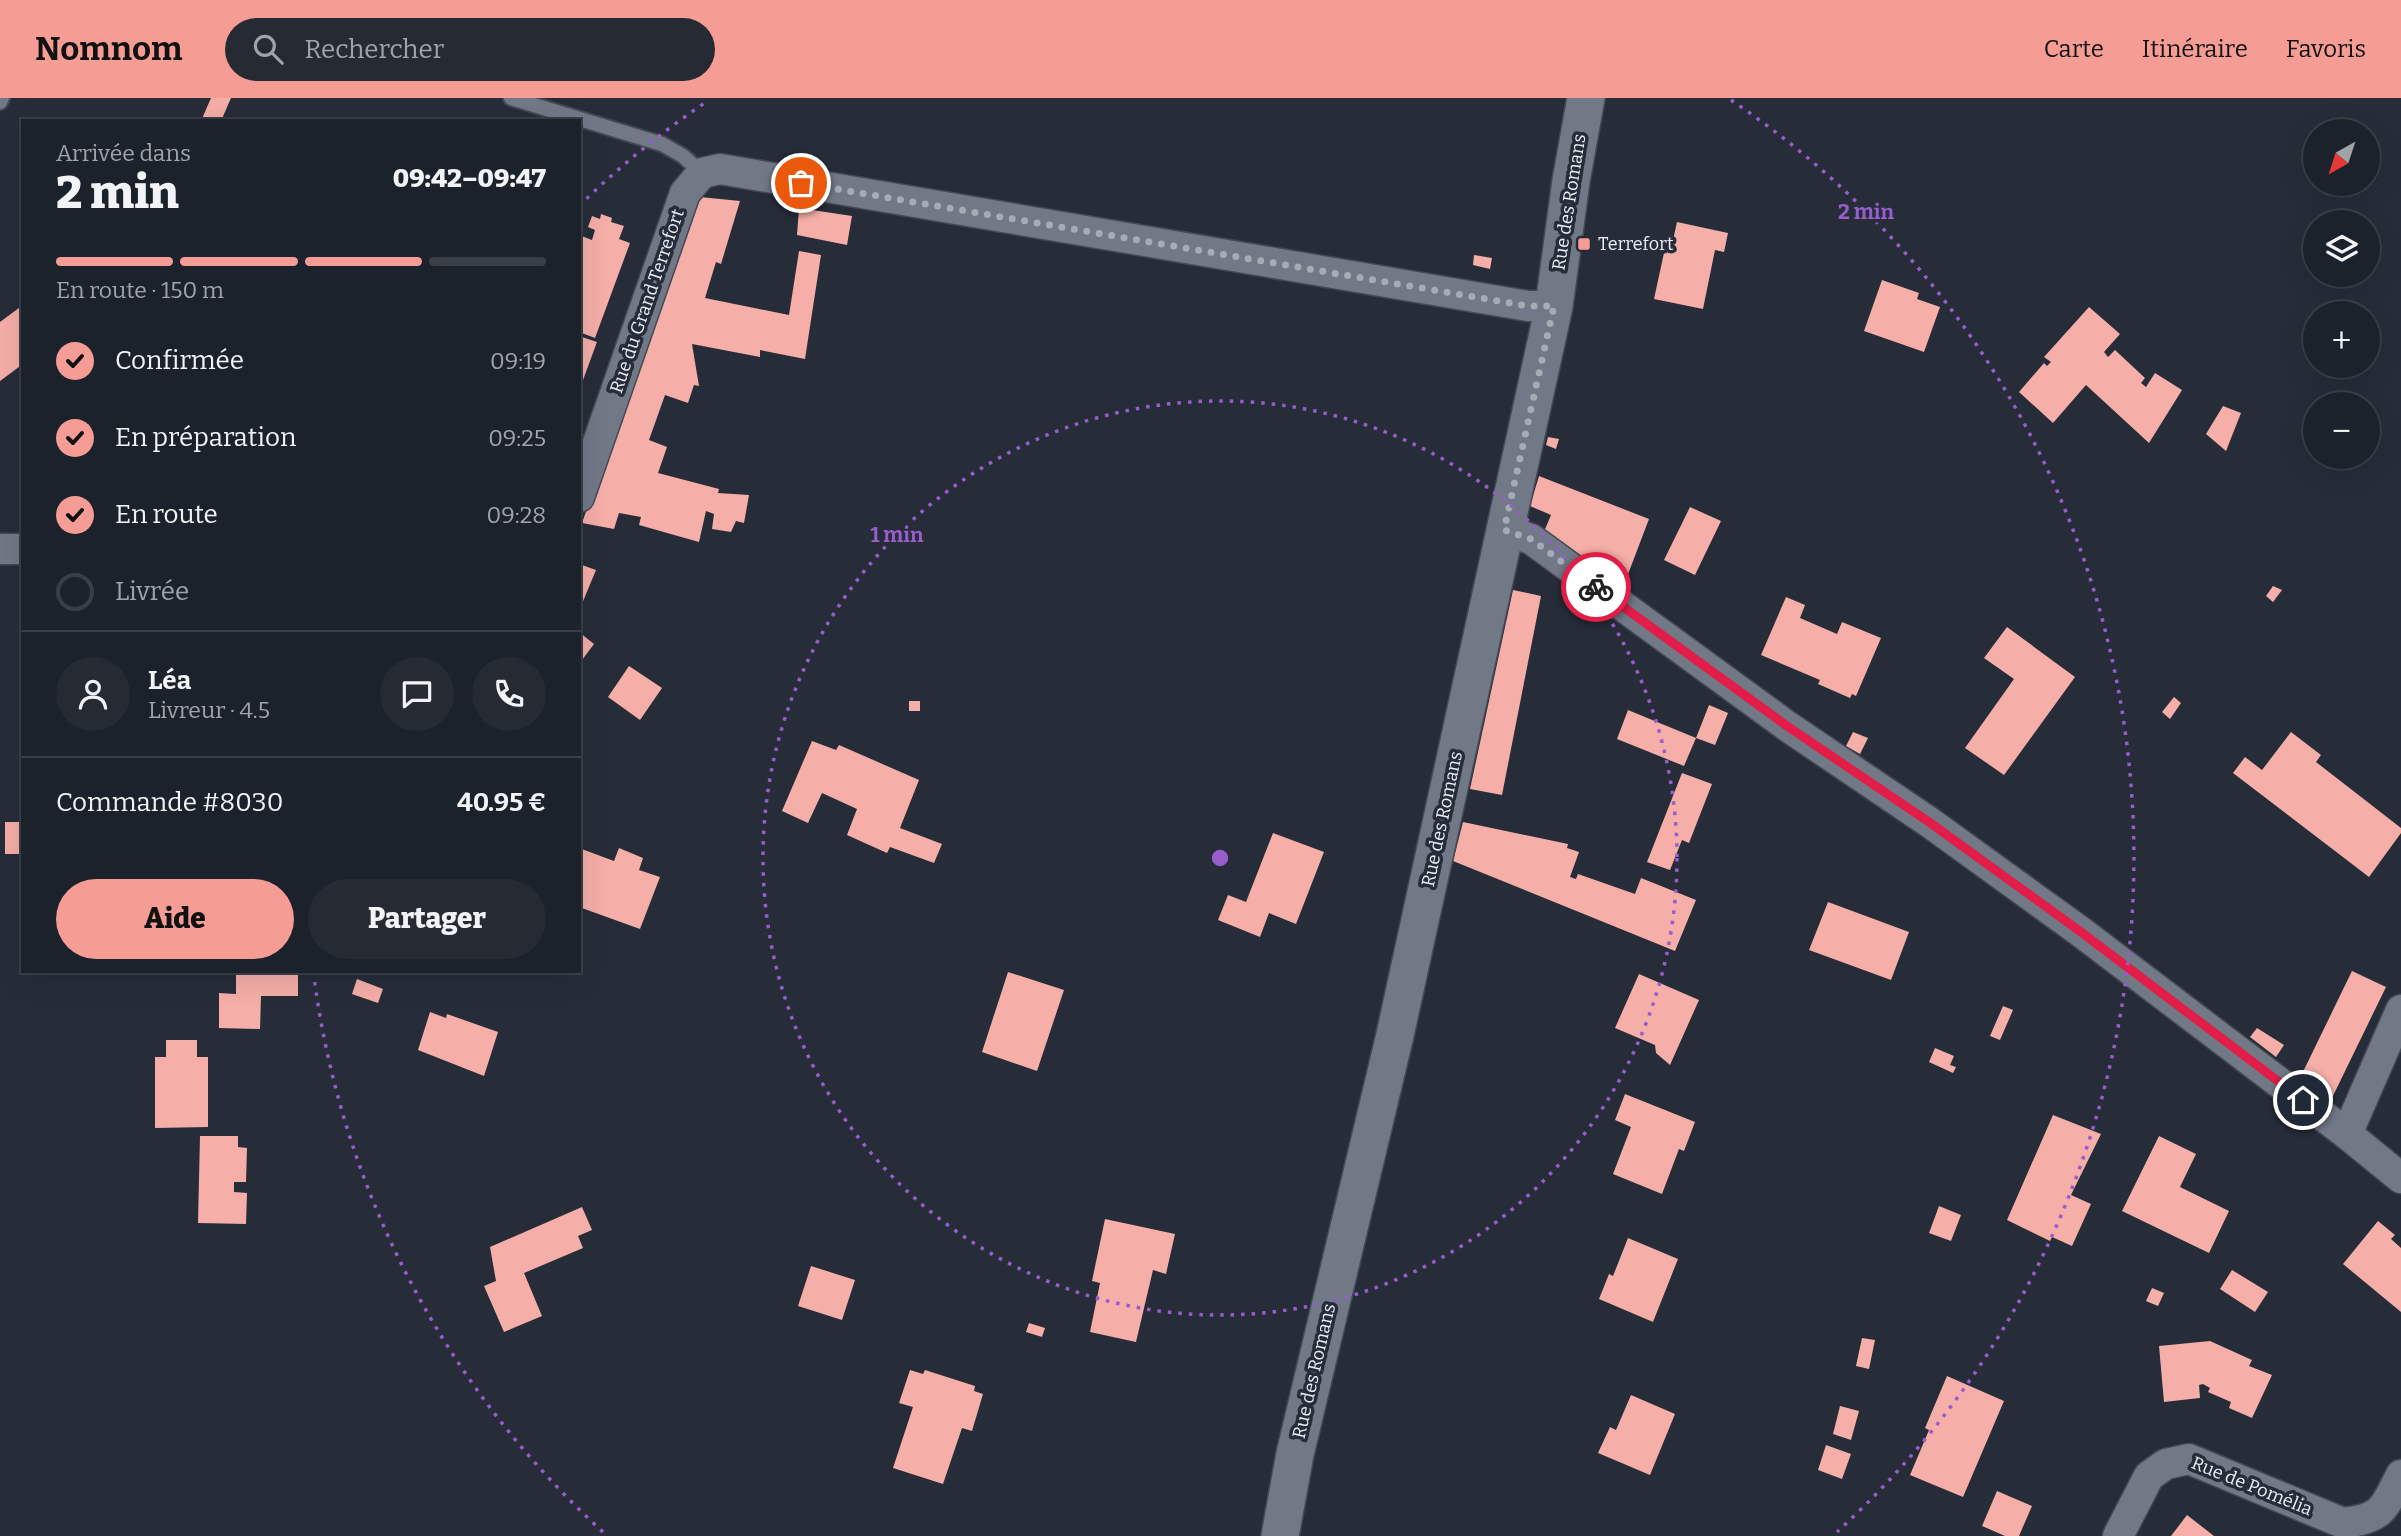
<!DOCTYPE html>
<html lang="fr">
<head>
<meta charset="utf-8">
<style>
  body { margin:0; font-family:Bitter,serif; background:#252a33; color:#f1f3f6; height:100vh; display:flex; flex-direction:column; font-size:26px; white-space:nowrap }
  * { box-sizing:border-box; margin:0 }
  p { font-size:23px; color:#a0a4a9 }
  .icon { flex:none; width:38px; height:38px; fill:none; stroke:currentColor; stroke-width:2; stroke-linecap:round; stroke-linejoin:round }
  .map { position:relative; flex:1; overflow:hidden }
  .details { position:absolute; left:21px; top:21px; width:560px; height:854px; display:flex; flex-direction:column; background:#1c222b; border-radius:0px; box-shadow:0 7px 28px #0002,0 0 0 2px #3a3f47 }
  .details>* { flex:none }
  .needle { width:46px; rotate:219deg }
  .buttons { position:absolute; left:2303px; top:21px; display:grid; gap:14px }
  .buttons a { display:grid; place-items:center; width:77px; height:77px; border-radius:50%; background:#1c222b; box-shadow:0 7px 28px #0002,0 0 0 2px #3a3f47; font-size:35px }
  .pin { position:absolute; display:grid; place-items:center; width:60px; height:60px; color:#fff; margin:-30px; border:4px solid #fff; border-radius:50%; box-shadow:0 2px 7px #0007 }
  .courier { position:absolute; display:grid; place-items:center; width:70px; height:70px; margin:-35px; border:5px solid #e11d48; border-radius:50%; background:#fff; color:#222; box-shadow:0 2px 9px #0007 }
  .head em { font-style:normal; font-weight:800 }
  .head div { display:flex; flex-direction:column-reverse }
  .head { display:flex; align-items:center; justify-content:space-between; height:119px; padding:0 35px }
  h1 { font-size:46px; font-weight:800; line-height:52px }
  .bar { display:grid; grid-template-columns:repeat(4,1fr); gap:10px 7px; align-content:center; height:84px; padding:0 35px }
  .bar i { height:9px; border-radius:5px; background:#3a3f47 }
  .bar .selected { background:#f59c95 }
  .bar p { grid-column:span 4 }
  .line { display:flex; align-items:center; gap:18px; padding:0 35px; border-top:2px solid #3a3f47 }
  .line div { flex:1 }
  .round { display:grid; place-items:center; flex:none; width:74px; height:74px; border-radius:37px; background:#252a33 }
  ol { padding:0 35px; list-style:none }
  li { display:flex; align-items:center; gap:21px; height:77px }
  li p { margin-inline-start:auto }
  li .icon { padding:7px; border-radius:50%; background:#f59c95; color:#111; stroke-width:4 }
  li:last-child { color:#a0a4a9 }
  li i { width:38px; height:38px; border:4px solid #3a3f47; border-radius:50% }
  .cta { display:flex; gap:14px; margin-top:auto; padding:14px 35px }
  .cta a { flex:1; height:80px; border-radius:42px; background:#f59c95; color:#111; font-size:28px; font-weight:800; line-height:80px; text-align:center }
  .cta a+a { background:#252a33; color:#f1f3f6 }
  header { display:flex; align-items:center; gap:42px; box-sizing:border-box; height:98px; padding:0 35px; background:#f59c95; color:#111 }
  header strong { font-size:33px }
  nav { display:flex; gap:38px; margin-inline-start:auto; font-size:24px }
  .search { width:490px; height:63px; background:#252a33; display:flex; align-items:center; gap:18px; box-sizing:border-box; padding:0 24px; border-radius:38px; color:#a0a4a9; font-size:26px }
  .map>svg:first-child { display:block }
  .building { fill:#f5aea8 }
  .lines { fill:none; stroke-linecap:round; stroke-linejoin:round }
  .service-casing { stroke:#444954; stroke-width:18 }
  .minor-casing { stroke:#444954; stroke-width:33 }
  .tertiary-casing { stroke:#444954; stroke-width:40 }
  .service { stroke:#717987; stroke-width:14 }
  .minor { stroke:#717987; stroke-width:30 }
  .tertiary { stroke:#717987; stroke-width:37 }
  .done { stroke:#a6abb4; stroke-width:7; stroke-dasharray:0 12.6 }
  .route { stroke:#e11d48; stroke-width:9 }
  .ring { fill:none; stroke:#975dcd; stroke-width:3.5; stroke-dasharray:3.5 7 }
  .poi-dot { fill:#f59c95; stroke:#262d39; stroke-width:2.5 }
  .labels { text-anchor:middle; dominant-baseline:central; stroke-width:7; stroke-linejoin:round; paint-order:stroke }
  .street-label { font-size:18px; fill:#ebeff7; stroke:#262d39 }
  .poi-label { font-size:18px; fill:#ebeff7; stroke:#262d39; text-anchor:start }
  .centre { fill:#975dcd; stroke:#262d39; stroke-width:3.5 }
  .ring-label { font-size:21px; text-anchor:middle; font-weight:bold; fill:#975dcd; stroke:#262d39; stroke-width:7; stroke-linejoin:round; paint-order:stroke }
</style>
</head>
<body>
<header>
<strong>Nomnom</strong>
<div class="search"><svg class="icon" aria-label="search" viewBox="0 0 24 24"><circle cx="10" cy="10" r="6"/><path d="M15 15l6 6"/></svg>Rechercher</div>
<nav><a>Carte</a><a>Itinéraire</a><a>Favoris</a></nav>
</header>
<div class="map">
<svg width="2401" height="1438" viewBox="0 0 2401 1438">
  <rect width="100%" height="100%" fill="#262d39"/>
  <g class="building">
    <polygon points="211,0 231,0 221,23 201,23"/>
    <polygon points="700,99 740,103 721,166 716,164 705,200 789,217 799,153 821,157 805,261 760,252 760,259 692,246 699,288 694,287 688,305 665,297 649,342 667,349 658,375 719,391 718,395 749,397 744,425 736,423 731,434 712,431 714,416 706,413 699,444 639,427 641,419 619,415 614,431 582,425 692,107"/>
    <polygon points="799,110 852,118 847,147 797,137"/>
    <polygon points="601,116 612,120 611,124 624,128 619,141 630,145 595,240 579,234 579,137 592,142 595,132 588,129 592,118 600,121"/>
    <polygon points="1677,124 1728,135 1724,154 1715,152 1703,211 1654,201 1667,141 1673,142"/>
    <polygon points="1474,157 1492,160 1490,171 1473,167"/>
    <polygon points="1882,182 1919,195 1917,201 1940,209 1924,254 1864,233"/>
    <polygon points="23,207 23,266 0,283 0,224"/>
    <polygon points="2089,209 2120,236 2104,254 2108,259 2115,252 2145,280 2141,285 2146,289 2155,275 2182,292 2149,345 2086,287 2053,325 2019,294 2044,265 2047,268 2051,264 2044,259"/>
    <polygon points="579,238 597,244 583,282 579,281"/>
    <polygon points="2223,308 2241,315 2226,353 2206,336"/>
    <polygon points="1548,339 1559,341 1556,351 1546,347"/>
    <polygon points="1539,378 1649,421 1622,492 1543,436 1551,417 1530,408"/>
    <polygon points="1690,409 1721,423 1695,477 1664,462"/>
    <polygon points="579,466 596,472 579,513"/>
    <polygon points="2273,488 2282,492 2273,504 2266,498"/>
    <polygon points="1513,492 1541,498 1502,697 1470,691"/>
    <polygon points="1786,499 1805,507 1800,520 1837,536 1842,524 1881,540 1856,598 1852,596 1850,600 1818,586 1820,582 1761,557"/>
    <polygon points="2007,529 2075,579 2004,677 1965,650 2014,581 1984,560"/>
    <polygon points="579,534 594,546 579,566"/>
    <polygon points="629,568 662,590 640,622 608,599"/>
    <polygon points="2174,599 2181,605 2170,621 2162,614"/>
    <rect x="909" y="603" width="11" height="10"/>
    <polygon points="1709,607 1728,615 1715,647 1696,640"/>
    <polygon points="1628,612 1696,640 1684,668 1617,641"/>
    <polygon points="1853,634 1868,640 1860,656 1846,648"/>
    <polygon points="2291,634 2321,657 2316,664 2401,730 2401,735 2369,779 2233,675 2245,659 2262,672"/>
    <polygon points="812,643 836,652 839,647 919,682 900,730 942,746 934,765 890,749 887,755 847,737 857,711 822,695 808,725 782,713"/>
    <polygon points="1682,675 1712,686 1689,745 1682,742 1670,772 1647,764"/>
    <rect x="5" y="724" width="18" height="32"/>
    <polygon points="1463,724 1568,746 1567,750 1579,754 1570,779 1576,781 1578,776 1635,796 1641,780 1696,802 1675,853 1453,763"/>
    <polygon points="1273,735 1324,754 1296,826 1269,815 1260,839 1218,822 1228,797 1246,804"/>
    <polygon points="579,750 614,763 619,750 643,760 639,772 660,779 640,831 579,809"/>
    <polygon points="1828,804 1909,834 1891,882 1809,852"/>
    <polygon points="236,873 298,873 298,898 261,898 260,931 219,930 219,895 236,896"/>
    <polygon points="2352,873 2386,889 2331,1002 2301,978"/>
    <polygon points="1008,874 1064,892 1037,973 982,954"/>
    <polygon points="1639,876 1699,902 1670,967 1656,955 1655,947 1615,930"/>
    <polygon points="357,881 383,891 378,905 352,896"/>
    <polygon points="2003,908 2013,912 2000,942 1990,938"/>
    <polygon points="430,914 446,920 447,916 498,934 484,978 418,952"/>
    <polygon points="2257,930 2284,947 2276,959 2250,939"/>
    <polygon points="166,942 197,942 197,959 208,959 208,1029 155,1030 155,959 166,959"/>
    <polygon points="1935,950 1954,958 1950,967 1956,969 1953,975 1929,964"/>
    <polygon points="1625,996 1695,1024 1684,1053 1679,1051 1662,1096 1613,1076 1631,1029 1615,1022"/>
    <polygon points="2053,1017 2101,1036 2071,1097 2091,1106 2072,1148 2052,1139 2050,1143 2007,1122"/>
    <polygon points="200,1038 238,1038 238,1049 247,1050 246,1084 234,1084 234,1094 247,1095 246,1126 198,1125"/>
    <polygon points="2159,1038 2196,1056 2180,1089 2229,1113 2209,1155 2122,1113"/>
    <polygon points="1939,1108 1961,1117 1951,1143 1929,1135"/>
    <polygon points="582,1109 592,1132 578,1138 583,1150 524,1175 542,1218 504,1234 484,1188 496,1183 490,1149"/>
    <polygon points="1105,1121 1175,1136 1166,1176 1153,1172 1136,1244 1090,1234 1100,1185 1092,1183"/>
    <polygon points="2378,1123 2395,1137 2391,1141 2401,1150 2401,1214 2343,1166"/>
    <polygon points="1628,1140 1678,1161 1653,1224 1599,1201 1609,1176 1613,1178"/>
    <polygon points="811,1168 855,1182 842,1222 798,1208"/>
    <polygon points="2232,1172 2268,1194 2255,1214 2220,1191"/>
    <polygon points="2152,1190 2164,1195 2158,1208 2146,1203"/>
    <polygon points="1029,1225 1045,1230 1042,1239 1026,1234"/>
    <polygon points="1862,1240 1875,1242 1869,1271 1856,1268"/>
    <polygon points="2210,1243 2252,1262 2249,1268 2272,1277 2252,1320 2229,1310 2231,1304 2208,1294 2210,1290 2203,1286 2199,1287 2200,1300 2164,1304 2159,1248"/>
    <polygon points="910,1272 923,1276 925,1272 975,1288 974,1293 983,1296 972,1333 962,1330 943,1386 893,1370 913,1309 899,1305"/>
    <polygon points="1947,1278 2004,1303 1963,1399 1910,1377 1929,1332 1925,1330"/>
    <polygon points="1631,1297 1675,1316 1650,1377 1598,1355 1610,1329 1616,1332"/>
    <polygon points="1840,1308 1859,1313 1851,1342 1833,1336"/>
    <polygon points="1826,1347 1851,1356 1842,1381 1818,1372"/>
    <polygon points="1997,1393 2032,1408 2019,1438 2005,1438 1982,1428"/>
    <polygon points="2187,1417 2214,1438 2171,1438"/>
  </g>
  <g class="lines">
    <defs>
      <g id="service">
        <polyline points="511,0 662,46 683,58 702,75"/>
        <polyline points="0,4 2,0"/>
      </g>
      <g id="minor">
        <polyline points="579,399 685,95 702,75 720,71 1528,208 1554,208"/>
        <polyline points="1504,432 1531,441 1787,628 1929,724 2081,834 2347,1036 2401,1080"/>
        <polyline points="0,451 23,451"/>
        <polyline points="2347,1036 2401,912"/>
        <path d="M2118 1438 2149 1378 2166 1366 2189 1361 2343 1425C2383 1421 2384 1410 2401 1377"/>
      </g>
      <polyline id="tertiary" points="1280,1438 1295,1356 1395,937 1554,208 1571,83 1586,0"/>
    </defs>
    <use href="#service" class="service-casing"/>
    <use href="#minor" class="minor-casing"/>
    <use href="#tertiary" class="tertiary-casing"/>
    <use href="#service" class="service"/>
    <use href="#minor" class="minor"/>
    <use href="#tertiary" class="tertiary"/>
  </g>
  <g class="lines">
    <polyline class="done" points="801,85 1528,208 1554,208 1504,432 1531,441 1596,489"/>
    <polyline class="route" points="1596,489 1787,628 1929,724 2081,834 2303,1002"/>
  </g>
  <g class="ring">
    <circle cx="1220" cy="760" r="457"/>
    <path d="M603 1434A914 914 0 0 1 314 879M579 108A914 914 0 0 1 709 2M1731 2A914 914 0 0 1 1837 1434"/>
  </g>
  <rect class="poi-dot" x="1577" y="139" width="14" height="14" rx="3.5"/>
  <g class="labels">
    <g class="street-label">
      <text transform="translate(1569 104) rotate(-81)">Rue des Romans</text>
      <text transform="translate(647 203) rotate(-71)">Rue du Grand Terrefort</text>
      <text transform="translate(1442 721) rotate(-78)">Rue des Romans</text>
      <text transform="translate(1314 1273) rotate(-77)">Rue des Romans</text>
      <text transform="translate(2252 1388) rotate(22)">Rue de Pomélia</text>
    </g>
    <g class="poi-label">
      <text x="1598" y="146">Terrefort</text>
    </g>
  </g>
  <circle cx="1220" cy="760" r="10" class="centre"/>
  <g class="ring-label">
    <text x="1866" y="121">2 min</text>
    <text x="897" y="444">1 min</text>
  </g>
</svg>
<div class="buttons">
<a><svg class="needle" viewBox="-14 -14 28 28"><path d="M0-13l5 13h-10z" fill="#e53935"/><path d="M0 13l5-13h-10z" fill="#a0a4a9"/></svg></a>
<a><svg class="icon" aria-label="layers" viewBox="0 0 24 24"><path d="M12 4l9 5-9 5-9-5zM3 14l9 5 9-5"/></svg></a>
<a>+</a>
<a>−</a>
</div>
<div class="pin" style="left:801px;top:85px;background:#ea580c"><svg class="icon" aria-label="bag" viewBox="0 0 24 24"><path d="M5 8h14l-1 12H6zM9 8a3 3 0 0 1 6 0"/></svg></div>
<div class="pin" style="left:2303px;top:1002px;background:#1f2937"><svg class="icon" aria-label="home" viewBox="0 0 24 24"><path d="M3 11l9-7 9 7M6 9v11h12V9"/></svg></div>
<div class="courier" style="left:1596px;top:489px"><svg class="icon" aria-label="bike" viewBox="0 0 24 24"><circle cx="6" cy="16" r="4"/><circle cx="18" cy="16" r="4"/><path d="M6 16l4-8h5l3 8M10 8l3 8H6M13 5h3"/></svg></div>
<section class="details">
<div class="head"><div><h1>2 min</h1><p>Arrivée dans</p></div><em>09:42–09:47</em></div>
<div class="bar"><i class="selected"></i><i class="selected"></i><i class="selected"></i><i></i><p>En route · 150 m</p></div>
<ol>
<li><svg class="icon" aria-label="check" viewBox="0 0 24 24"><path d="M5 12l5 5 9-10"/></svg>Confirmée<p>09:19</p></li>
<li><svg class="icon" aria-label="check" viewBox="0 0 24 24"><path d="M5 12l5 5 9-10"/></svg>En préparation<p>09:25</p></li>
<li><svg class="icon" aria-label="check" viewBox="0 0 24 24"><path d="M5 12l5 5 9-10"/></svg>En route<p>09:28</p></li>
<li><i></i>Livrée</li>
</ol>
<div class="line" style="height:126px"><a class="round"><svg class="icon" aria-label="person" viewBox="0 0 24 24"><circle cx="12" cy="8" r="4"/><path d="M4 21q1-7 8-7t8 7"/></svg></a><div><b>Léa</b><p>Livreur · 4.5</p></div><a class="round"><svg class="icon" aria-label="chat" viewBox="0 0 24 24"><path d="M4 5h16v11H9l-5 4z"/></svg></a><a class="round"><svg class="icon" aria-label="phone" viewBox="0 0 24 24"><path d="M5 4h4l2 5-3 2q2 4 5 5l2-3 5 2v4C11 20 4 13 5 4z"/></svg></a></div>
<div class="line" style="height:91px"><div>Commande #8030</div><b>40.95 €</b></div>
<div class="cta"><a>Aide</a><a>Partager</a></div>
</section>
</div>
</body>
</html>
